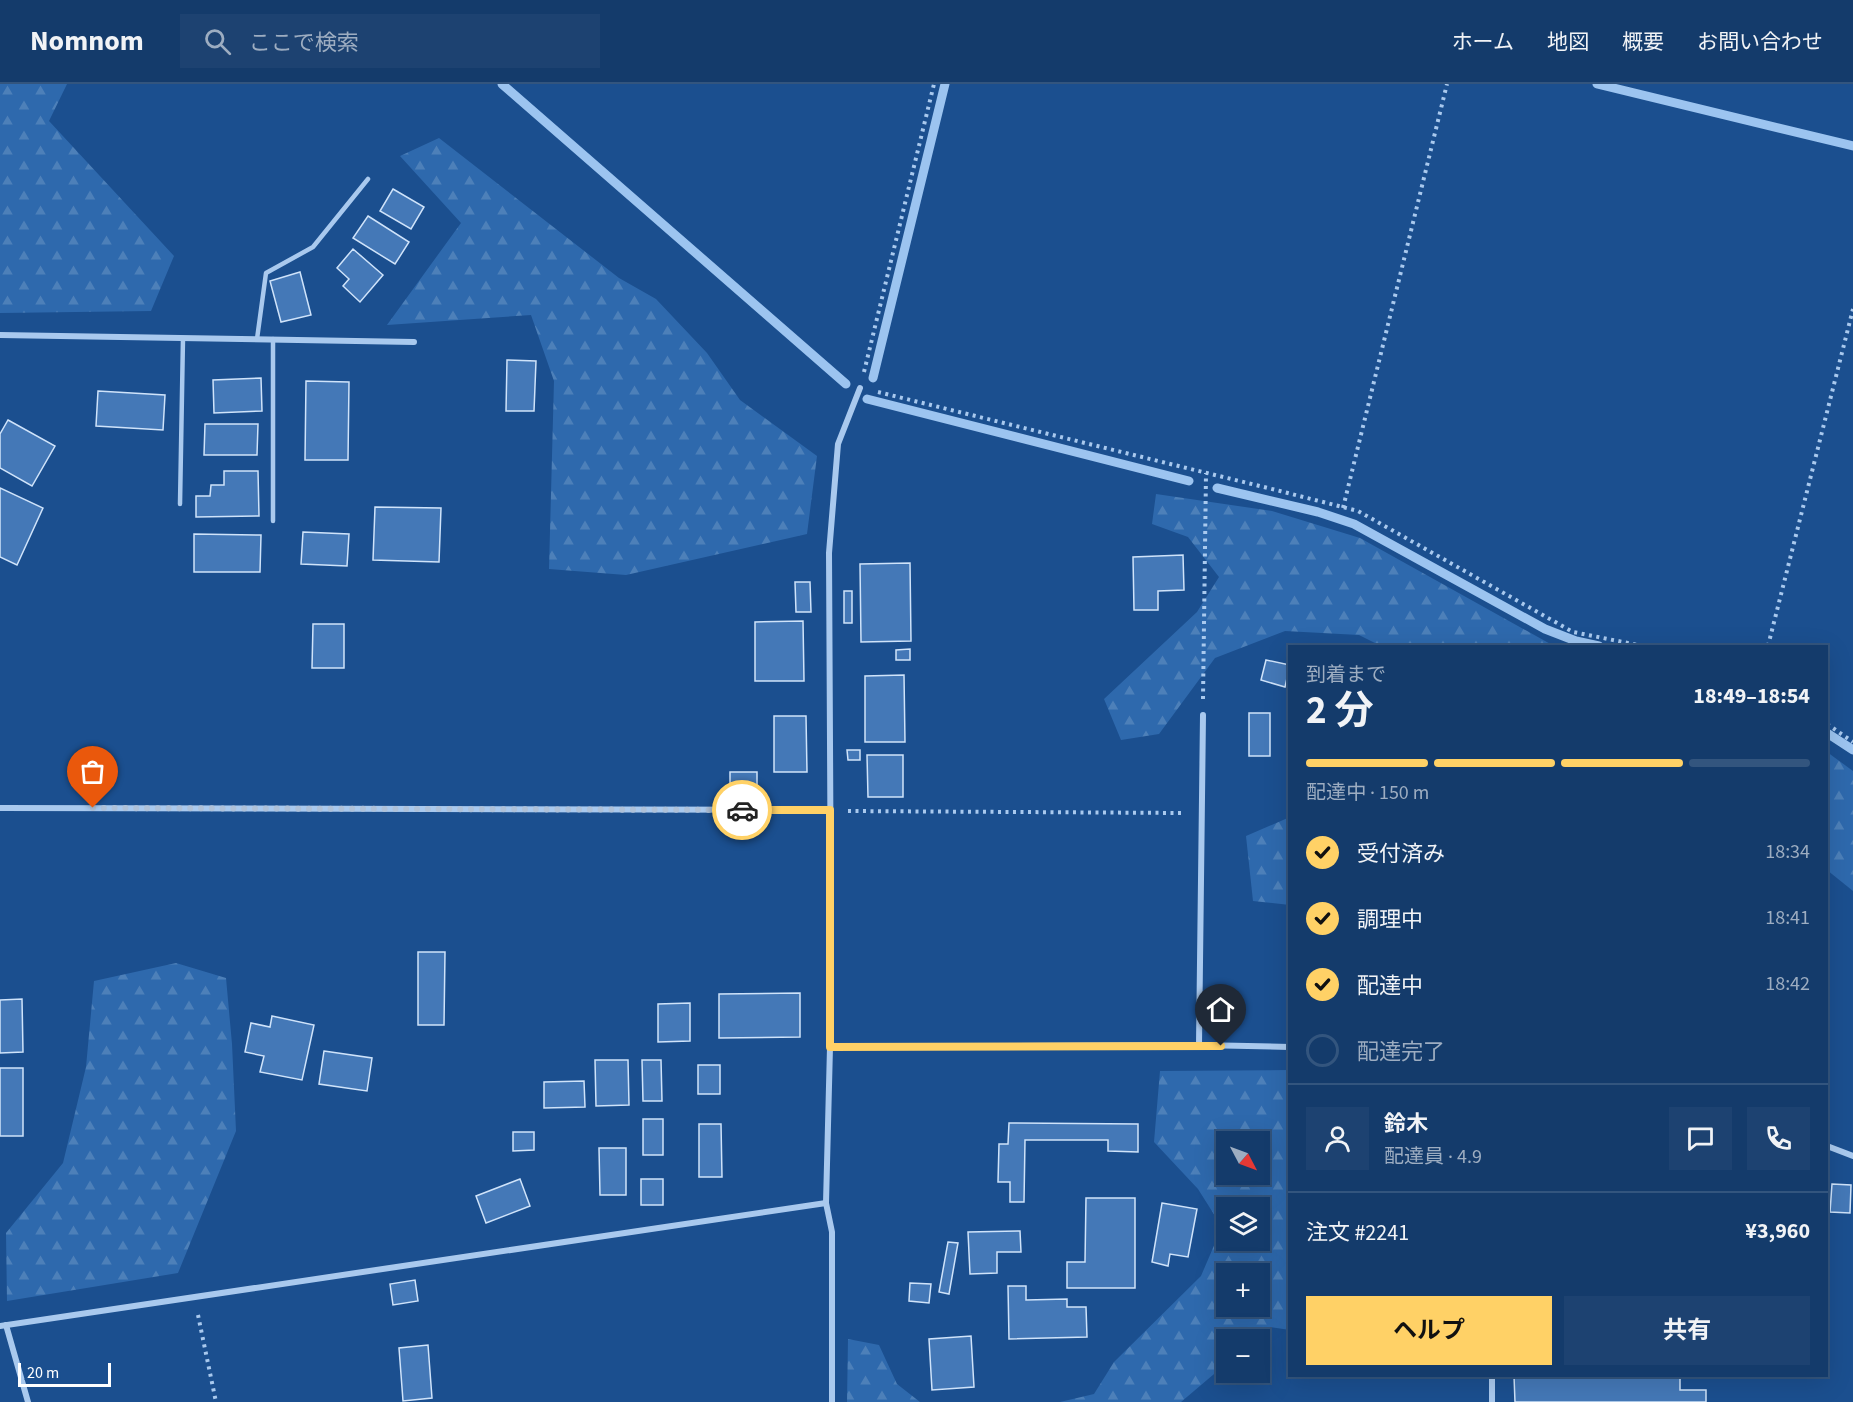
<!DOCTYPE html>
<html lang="ja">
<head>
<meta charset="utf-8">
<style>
  body { margin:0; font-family:"Source Sans 3","Noto Sans JP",sans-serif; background:#1d4271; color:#f1f3f6; height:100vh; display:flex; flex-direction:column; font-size:22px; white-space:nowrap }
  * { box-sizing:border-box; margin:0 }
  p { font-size:20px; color:#9dadc1 }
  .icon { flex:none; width:33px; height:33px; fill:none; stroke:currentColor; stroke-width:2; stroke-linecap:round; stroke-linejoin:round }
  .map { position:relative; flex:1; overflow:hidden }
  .details { position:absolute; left:1288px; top:561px; width:540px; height:732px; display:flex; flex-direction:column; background:#143b6b; border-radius:0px; box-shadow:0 6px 24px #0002,0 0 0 2px #33557e }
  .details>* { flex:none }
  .needle { width:39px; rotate:131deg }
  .fabs { position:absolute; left:1216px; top:1047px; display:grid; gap:12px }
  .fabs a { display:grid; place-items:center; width:54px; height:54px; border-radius:0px; background:#143b6b; box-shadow:0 6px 24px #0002,0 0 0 2px #33557e; font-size:30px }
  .scale { position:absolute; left:18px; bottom:15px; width:93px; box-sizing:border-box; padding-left:6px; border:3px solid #fff; border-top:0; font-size:16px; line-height:21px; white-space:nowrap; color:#fff; -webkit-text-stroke:4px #1b4f8f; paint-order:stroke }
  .pin { position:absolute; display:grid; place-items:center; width:51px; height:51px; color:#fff; margin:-62px -26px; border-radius:50% 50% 50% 0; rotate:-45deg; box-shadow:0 0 6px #0007 }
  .pin .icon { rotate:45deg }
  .courier { position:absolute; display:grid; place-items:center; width:60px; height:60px; margin:-30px; border:4px solid #ffd166; border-radius:50%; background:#fff; color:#222; box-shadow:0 2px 8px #0007 }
  .headline em { font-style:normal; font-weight:700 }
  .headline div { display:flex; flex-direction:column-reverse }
  .headline { display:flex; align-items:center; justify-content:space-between; height:102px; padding:0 18px }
  h1 { font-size:39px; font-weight:700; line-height:45px }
  .bar { display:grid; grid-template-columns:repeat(4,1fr); gap:9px 6px; align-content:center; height:72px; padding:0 18px }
  .bar i { height:8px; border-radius:4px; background:#33557e }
  .bar .selected { background:#ffd166 }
  .bar p { grid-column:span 4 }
  .line { display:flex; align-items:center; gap:15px; padding:0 18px; border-top:2px solid #33557e }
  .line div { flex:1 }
  .round { display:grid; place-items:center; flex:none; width:63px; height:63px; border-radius:0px; background:#1d4271 }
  ol { padding:0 18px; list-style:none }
  li { display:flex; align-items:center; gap:18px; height:66px }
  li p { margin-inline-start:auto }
  li .icon { padding:6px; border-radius:50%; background:#ffd166; color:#111; stroke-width:4 }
  li:last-child { color:#9dadc1 }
  li i { width:33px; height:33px; border:3px solid #33557e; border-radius:50% }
  .button { display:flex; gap:12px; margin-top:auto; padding:12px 18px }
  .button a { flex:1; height:69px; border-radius:0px; background:#ffd166; color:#111; font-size:24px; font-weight:700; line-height:69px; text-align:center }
  .button a+a { background:#1d4271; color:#f1f3f6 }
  header { display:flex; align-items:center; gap:36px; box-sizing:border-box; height:84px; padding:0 30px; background:#143b6b; border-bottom:2px solid #33557e }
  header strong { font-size:28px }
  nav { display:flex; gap:33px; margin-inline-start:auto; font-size:21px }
  .search { width:420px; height:54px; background:#1d4271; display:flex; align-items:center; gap:15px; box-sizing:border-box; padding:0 21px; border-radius:0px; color:#9dadc1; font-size:22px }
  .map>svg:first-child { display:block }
  .forest { fill:url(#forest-firs); fill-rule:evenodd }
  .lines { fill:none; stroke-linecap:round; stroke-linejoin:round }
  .stream { stroke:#9cc4f0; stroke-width:9 }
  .building { fill:#4478b7; stroke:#cfe3fa; stroke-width:1.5 }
  .path { stroke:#a9c9ee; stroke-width:4; stroke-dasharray:3 4.5; stroke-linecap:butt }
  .service { stroke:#a9c9ee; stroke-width:4.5 }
  .minor { stroke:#a9c9ee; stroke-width:6 }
  .done { stroke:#afc1d8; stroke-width:6; stroke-dasharray:0 10.8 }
  .route { stroke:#ffd166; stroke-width:8 }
</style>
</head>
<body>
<header>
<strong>Nomnom</strong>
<div class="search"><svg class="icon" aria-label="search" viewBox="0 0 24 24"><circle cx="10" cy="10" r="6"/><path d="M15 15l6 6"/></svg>ここで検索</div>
<nav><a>ホーム</a><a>地図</a><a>概要</a><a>お問い合わせ</a></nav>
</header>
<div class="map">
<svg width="1853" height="1318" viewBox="0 0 1853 1318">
  <defs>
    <pattern id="forest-firs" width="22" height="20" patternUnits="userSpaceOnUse" patternTransform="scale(1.5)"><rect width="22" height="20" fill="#2e69ad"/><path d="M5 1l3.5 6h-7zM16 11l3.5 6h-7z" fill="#4d80b9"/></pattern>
  </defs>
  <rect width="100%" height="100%" fill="#1b4f8f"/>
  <g class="forest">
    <polygon points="0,0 67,0 49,37 174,172 151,227 0,229"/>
    <polygon points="439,54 619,194 656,215 707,269 740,316 817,372 807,450 626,491 549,485 554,297 531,231 387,241 461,139 400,72"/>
    <polygon points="1156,410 1272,427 1360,454 1554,562 1381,562 1359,551 1285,547 1215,574 1159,650 1121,656 1104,615 1197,528 1219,493 1188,453 1152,440"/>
    <polygon points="1827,668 1853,687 1853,807 1827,786"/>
    <polygon points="1290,733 1290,821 1253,817 1246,752"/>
    <polygon points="176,879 226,894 232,960 236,1047 178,1189 7,1217 6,1149 63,1079 86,983 94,897"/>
    <path d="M1290 986V1246L1270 1243 1255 1255 1227 1256V1279L1181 1318H1060L1094 1310 1114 1278 1201 1192 1222 1143 1198 1105 1154 1058 1160 987ZM1227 1058H1260V1090H1227ZM1227 1124H1260V1156H1227ZM1227 1190H1260V1222H1227Z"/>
    <polygon points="848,1255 879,1261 897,1300 920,1318 847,1318"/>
  </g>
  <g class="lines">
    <g class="stream">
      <polyline points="502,0 846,300"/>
      <polyline points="1597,0 1853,62"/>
      <polyline points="873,294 945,0"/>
      <polyline points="867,315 1189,397"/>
      <polyline points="1217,404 1318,428 1354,440 1545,545 1576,557 1599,562"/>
      <polyline points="1827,649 1853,666"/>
    </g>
  </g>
  <g class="building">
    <polygon points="393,105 424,123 411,145 380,127"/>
    <polygon points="368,132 409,158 395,180 353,154"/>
    <polygon points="353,165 383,191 360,218 343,202 349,195 337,184"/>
    <polygon points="300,188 311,231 281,238 270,197"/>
    <polygon points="507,276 536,277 534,327 506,327"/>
    <polygon points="261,294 262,327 214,329 213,296"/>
    <polygon points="306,297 349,298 348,376 305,376"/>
    <polygon points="98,307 165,311 163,346 96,342"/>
    <polygon points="8,336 55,362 32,402 0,384 0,350"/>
    <polygon points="205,340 258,340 257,371 204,371"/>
    <polygon points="224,387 258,387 259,432 196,433 196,412 210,412 211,401 224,401"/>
    <polygon points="0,404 43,424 17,481 0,473"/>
    <polygon points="375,423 441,424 439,478 373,476"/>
    <polygon points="303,448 349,450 347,482 301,480"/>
    <polygon points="194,450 261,451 260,488 194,488"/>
    <polygon points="1183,471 1184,506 1158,507 1158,526 1134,526 1133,473"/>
    <polygon points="910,479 911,557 861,558 860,480"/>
    <polygon points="795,498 810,498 811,528 796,528"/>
    <rect x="844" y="507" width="8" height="32"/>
    <polygon points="803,537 804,597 755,597 755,538"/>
    <polygon points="313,540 344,540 344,584 312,584"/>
    <polygon points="910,565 910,576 896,576 896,566"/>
    <polygon points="1266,576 1290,581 1285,603 1261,596"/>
    <polygon points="904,591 905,658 865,658 865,592"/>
    <rect x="1249" y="629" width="21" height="43"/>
    <polygon points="774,632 806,632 807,688 774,688"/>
    <polygon points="847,666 860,666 860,676 848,676"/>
    <polygon points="867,671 903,671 903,713 868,713"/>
    <rect x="730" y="688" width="27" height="28"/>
    <polygon points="418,868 445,868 444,941 418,941"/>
    <polygon points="800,909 800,953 719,954 719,910"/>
    <polygon points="22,915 23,968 0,969 0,916"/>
    <polygon points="690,919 690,957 658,958 658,920"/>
    <polygon points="272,932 314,941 302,996 260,988 264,972 245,968 251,939 270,943"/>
    <polygon points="324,967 372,974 367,1007 319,1000"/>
    <polygon points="595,976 628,976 629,1021 596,1022"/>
    <polygon points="642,976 661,976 662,1017 643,1017"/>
    <rect x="698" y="981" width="22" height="29"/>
    <rect x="0" y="984" width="23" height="68"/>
    <polygon points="584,997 585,1023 544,1024 544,998"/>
    <rect x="643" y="1035" width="20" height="36"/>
    <polygon points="1009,1039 1138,1040 1138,1068 1108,1067 1108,1056 1025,1056 1024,1118 1010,1118 1010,1098 998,1098 999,1060 1008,1060"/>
    <polygon points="699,1040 721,1040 722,1093 699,1093"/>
    <polygon points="513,1048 534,1048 534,1066 513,1067"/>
    <polygon points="599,1064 626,1064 626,1111 600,1111"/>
    <polygon points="520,1095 530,1122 486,1139 476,1112"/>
    <rect x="641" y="1095" width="22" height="26"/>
    <polygon points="1832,1100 1851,1101 1850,1129 1830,1128"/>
    <polygon points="1086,1114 1135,1114 1135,1204 1067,1204 1067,1178 1085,1178"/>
    <polygon points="1162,1119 1197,1125 1188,1173 1170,1170 1168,1182 1152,1178"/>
    <polygon points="1020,1147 1021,1168 997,1168 997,1189 970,1190 968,1148"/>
    <polygon points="948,1158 958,1159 949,1210 939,1208"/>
    <polygon points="415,1196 418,1217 393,1221 390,1200"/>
    <polygon points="910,1199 931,1200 929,1219 909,1217"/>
    <polygon points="1008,1202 1026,1202 1026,1216 1067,1215 1067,1223 1086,1223 1087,1253 1009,1255"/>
    <polygon points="971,1252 974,1303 932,1306 929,1255"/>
    <polygon points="428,1261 432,1314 403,1317 399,1264"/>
    <polygon points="1514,1292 1680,1292 1680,1306 1706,1306 1706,1318 1515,1318"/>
  </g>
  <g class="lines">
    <g class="path">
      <polyline points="864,288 934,0"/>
      <polyline points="878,308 1280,407 1358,427 1573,548 1643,562"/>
      <polyline points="1343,424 1447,0"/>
      <polyline points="1768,562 1853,225"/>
      <polyline points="1203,615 1206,389"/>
      <polyline points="1827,640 1853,658"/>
      <polyline points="848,727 1183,729"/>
      <polyline points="198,1231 216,1318"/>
    </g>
    <g class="service">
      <polyline points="257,255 266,189 313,163 368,95"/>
      <polyline points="273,255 273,437"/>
      <polyline points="180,420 183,254"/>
    </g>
    <g class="minor">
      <polyline points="0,251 414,258"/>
      <polyline points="0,724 830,726"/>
      <polyline points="1199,961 1203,631"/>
      <polyline points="830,963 831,848 829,469 838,360 860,304"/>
      <polyline points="1827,1062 1853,1072"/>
      <polyline points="6,1241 28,1318"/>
      <polyline points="0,1242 826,1119"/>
      <polyline points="832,1318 832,1148 826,1119 830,963 1199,961 1290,963"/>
      <polyline points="1492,1318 1492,1292"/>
    </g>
  </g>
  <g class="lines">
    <polyline class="done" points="93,724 742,726"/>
    <polyline class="route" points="742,726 830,726 830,963 1221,962"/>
  </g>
</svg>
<div class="fabs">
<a><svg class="needle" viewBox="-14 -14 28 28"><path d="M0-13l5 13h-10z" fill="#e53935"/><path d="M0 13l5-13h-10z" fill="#9dadc1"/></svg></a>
<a><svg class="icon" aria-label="layers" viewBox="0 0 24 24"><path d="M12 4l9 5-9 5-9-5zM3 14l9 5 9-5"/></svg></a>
<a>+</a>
<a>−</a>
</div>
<div class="scale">20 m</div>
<div class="pin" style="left:93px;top:724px;background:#ea580c"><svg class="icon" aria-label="bag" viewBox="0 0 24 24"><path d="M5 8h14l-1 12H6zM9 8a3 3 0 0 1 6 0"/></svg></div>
<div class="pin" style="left:1221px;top:962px;background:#1f2937"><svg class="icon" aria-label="home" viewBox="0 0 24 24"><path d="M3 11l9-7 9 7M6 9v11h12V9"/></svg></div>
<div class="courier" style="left:742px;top:726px"><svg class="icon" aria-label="car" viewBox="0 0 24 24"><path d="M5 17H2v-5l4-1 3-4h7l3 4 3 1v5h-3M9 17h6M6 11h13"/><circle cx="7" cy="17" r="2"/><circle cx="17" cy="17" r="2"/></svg></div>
<section class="details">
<div class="headline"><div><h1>2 分</h1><p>到着まで</p></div><em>18:49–18:54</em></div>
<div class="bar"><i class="selected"></i><i class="selected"></i><i class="selected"></i><i></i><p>配達中 · 150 m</p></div>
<ol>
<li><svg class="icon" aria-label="check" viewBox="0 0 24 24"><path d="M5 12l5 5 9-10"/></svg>受付済み<p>18:34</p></li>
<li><svg class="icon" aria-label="check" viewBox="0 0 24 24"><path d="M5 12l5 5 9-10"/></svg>調理中<p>18:41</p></li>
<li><svg class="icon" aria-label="check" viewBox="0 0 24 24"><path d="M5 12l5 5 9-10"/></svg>配達中<p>18:42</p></li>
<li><i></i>配達完了</li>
</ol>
<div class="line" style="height:108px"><a class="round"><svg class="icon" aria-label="person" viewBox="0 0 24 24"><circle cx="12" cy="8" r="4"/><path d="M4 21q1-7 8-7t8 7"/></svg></a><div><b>鈴木</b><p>配達員 · 4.9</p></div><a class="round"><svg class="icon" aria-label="chat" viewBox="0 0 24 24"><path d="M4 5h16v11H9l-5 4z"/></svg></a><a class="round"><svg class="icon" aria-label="phone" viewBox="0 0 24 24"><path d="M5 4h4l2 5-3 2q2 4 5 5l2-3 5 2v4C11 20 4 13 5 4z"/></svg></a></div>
<div class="line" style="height:78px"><div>注文 #2241</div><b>¥3,960</b></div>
<div class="button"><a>ヘルプ</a><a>共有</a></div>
</section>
</div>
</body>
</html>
